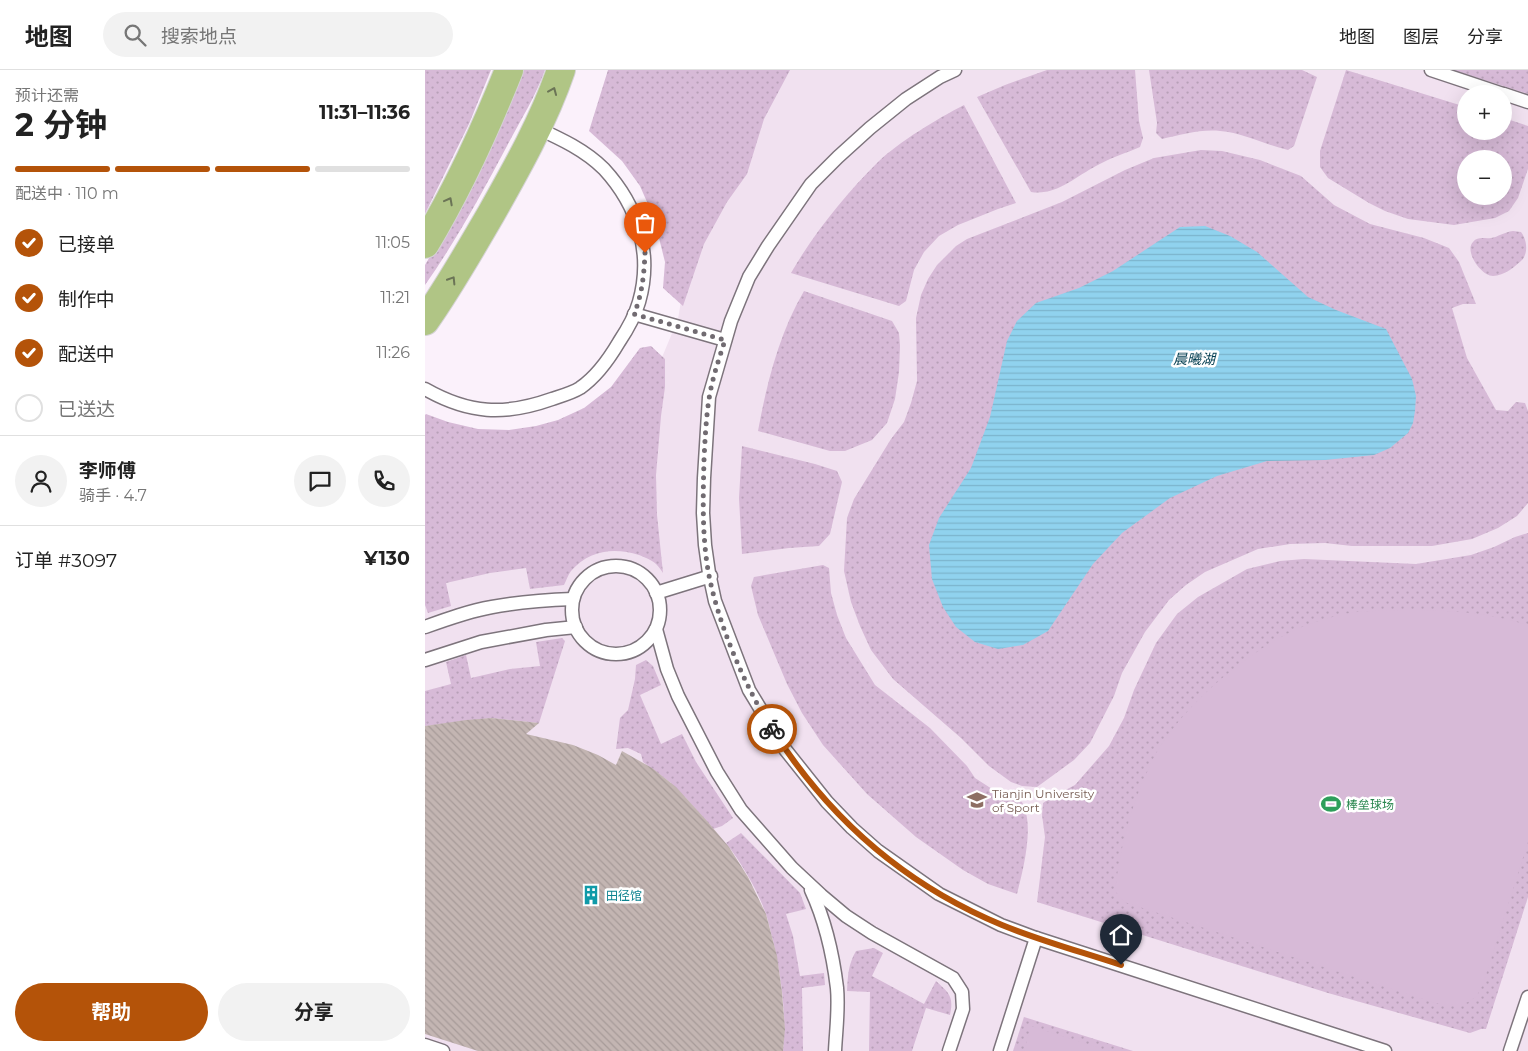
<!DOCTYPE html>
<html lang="zh">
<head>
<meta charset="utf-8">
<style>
  body { margin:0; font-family:Montserrat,"Noto Sans SC",sans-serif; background:#f2f2f2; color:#222; height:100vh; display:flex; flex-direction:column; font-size:19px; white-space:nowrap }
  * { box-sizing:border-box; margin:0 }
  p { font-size:16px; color:#767676 }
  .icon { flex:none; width:28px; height:28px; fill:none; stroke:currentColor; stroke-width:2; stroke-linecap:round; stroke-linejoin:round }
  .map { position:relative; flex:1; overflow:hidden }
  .sheet { display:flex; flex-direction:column; background:#fff; width:425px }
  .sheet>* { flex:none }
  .controls { position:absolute; left:1032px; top:15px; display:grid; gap:10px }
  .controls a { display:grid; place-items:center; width:55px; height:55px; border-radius:50%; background:#fff; box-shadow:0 5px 20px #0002; font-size:25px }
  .pin { position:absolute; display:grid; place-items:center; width:42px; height:42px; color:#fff; margin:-51px -21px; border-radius:50% 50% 50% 0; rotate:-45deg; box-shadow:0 0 5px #0007 }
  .pin .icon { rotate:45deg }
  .courier { position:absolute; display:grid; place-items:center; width:50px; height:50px; margin:-25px; border:4px solid #b45309; border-radius:50%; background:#fff; color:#222; box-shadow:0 1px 6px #0007 }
  .head em { font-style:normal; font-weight:700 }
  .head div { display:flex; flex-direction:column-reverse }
  .head { display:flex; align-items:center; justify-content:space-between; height:85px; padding:0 15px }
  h1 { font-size:32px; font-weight:700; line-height:38px }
  .bar { display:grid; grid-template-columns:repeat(4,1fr); gap:8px 5px; align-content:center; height:60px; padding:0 15px }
  .bar i { height:6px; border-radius:4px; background:#e0e0e0 }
  .bar .selected { background:#b45309 }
  .bar p { grid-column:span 4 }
  .line { display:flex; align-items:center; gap:12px; padding:0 15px; border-top:1px solid #e0e0e0 }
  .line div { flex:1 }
  .round { display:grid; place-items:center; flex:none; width:52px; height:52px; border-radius:26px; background:#f2f2f2 }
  ol { padding:0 15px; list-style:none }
  li { display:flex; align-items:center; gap:15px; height:55px }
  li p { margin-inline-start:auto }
  li .icon { padding:5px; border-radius:50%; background:#b45309; color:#fff; stroke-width:4 }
  li:last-child { color:#767676 }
  li i { width:28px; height:28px; border:2px solid #e0e0e0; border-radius:50% }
  .primary-button { display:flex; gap:10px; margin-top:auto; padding:10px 15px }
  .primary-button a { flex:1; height:58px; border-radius:30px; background:#b45309; color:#fff; font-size:20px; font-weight:700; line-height:58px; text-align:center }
  .primary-button a+a { background:#f2f2f2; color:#222 }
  header { display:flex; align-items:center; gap:30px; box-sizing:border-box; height:70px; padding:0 25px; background:#fff; border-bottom:1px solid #e0e0e0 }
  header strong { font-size:24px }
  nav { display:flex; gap:28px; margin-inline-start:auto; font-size:18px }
  .search { width:350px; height:45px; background:#f2f2f2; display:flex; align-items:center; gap:12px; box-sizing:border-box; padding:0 18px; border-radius:28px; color:#767676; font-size:19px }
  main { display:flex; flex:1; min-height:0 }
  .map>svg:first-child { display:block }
  .built { fill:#f1e1f0; fill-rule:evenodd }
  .grass { fill:url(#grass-dots); fill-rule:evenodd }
  .pitch { fill:#d7bad7 }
  .water { fill:url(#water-rules) }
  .building { fill:url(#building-back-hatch) }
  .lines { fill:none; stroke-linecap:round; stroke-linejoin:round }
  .service-casing { stroke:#7d747c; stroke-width:15 }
  .primary-casing { stroke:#d4d3d4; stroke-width:30 }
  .service { stroke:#fff; stroke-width:12 }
  .primary { stroke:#b0c585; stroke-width:28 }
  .oneway { stroke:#6b7456 }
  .done { stroke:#716b71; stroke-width:5; stroke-dasharray:0 9 }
  .route { stroke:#b45309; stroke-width:6 }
  .labels { text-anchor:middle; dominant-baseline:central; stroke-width:5; stroke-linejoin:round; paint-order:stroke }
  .education-label { font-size:12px; fill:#785e54; stroke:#fff; text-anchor:start }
  .leisure-label { font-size:12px; fill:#27864d; stroke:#fff; text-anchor:start }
  .culture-label { font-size:12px; fill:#0d838f; stroke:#fff; text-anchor:start }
  .water-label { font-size:14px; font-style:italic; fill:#003c4f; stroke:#fff }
</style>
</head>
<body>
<header>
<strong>地图</strong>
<div class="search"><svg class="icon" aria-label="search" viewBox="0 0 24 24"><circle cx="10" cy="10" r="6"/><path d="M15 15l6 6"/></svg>搜索地点</div>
<nav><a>地图</a><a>图层</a><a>分享</a></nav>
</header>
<main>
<section class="sheet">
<div class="head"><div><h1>2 分钟</h1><p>预计还需</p></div><em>11:31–11:36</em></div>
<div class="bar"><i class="selected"></i><i class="selected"></i><i class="selected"></i><i></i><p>配送中 · 110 m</p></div>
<ol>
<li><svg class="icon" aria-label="check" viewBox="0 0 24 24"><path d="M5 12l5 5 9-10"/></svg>已接单<p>11:05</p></li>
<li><svg class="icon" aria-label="check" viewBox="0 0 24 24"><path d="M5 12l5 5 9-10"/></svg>制作中<p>11:21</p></li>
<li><svg class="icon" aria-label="check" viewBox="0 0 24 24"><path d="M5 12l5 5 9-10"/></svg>配送中<p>11:26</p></li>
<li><i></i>已送达</li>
</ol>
<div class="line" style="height:90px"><a class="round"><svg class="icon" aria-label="person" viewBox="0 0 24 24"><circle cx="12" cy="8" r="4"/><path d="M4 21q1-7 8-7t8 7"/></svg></a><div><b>李师傅</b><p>骑手 · 4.7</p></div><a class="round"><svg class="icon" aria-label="chat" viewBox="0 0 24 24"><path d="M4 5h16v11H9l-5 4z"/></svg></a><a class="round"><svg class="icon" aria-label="phone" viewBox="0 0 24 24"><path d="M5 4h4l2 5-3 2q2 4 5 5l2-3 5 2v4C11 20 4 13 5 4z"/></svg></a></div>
<div class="line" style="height:65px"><div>订单 #3097</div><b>¥130</b></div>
<div class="primary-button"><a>帮助</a><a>分享</a></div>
</section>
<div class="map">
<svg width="1103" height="981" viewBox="0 0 1103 981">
  <defs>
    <pattern id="grass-dots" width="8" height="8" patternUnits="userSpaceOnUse" patternTransform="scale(1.25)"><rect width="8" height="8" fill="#d7bad7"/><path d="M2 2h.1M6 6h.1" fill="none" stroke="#b8a0b8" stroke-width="1.8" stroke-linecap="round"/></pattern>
    <pattern id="water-rules" width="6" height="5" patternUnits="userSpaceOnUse" patternTransform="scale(1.25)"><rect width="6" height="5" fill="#90d2ee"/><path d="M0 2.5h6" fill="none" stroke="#7cb4cc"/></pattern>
    <pattern id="building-back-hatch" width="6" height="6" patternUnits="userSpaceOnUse" patternTransform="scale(1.25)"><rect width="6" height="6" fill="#c3b5b2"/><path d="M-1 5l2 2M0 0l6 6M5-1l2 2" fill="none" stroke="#a79b99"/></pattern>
  </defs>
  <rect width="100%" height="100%" fill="#fbf1fb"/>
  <path class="built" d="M269 0H1103V981H0V480L102 383 235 292 253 249 258 219ZM1041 24H1079V61H1041ZM1041 89H1079V126H1041Z"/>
  <g class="grass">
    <polygon points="0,0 66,0 44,54 0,144"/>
    <path d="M91 0H120C111 26 95 51 82 76 57 123 31 171 0 215V195L16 168Z"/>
    <polygon points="183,0 365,0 339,49 322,104 302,132 279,174 258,236 238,218 240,192 229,148 215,116 197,91 164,61"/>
    <path d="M622 0H710L714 51 718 68 715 77C701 83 685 88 671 96 650 107 631 126 606 122L552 27 580 15Z"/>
    <path d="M724 0H877L892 7 869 76 863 80C840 75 819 63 795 61 776 59 755 65 737 69L731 63 732 53Z"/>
    <path d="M921 0 1041 37V61H1079V48L1103 56V99L1093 128 1084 141 1070 148 1029 155 983 149 960 141 944 133 903 108 895 97V81ZM1041 89H1079V126H1041Z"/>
    <polygon points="1028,0 1103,0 1103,24"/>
    <path d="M539 35 591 133 573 139 533 155 514 166 499 182 489 200 481 231 474 236 366 203C389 163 420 125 453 92 475 71 512 49 539 35Z"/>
    <polygon points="776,80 797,81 835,90 876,106 909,135 945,154 999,168 1024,178 1034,192 1051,234 1038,234 1027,238 1042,288 1071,340 1083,341 1091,332 1100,333 1103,341 1103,433 1092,446 1073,458 1047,469 1007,476 927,476 900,473 865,474 833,479 780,502 761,515 744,530 720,562 697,603 689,626 665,673 649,690 612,717 597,716 586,712 564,696 536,668 468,609 446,580 435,556 426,532 419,501 422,448 429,429 466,369 479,352 486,333 492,311 491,248 496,225 503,209 512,195 531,176 542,169 637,132 700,100 729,88"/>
    <path d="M1088 161 1096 162C1102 170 1103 181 1098 189 1091 196 1079 206 1068 206 1056 206 1039 181 1048 172 1053 166 1059 169 1066 168 1073 167 1079 162 1088 161Z"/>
    <path d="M379 221 467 251 474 263 475 276 474 302 470 329 462 353 447 370 420 381H405L333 361C342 312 354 264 379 221Z"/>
    <path d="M226 276 240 289V317L236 346 231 405 232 445 238 503C236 500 234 497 231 494 227 490 219 487 214 485 189 477 164 480 146 501 143 505 141 511 139 515L105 519 101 498 65 503 21 513 26 536 3 543 0 535V345L1 344 23 352 53 359 84 360 111 356 133 350 159 338 186 317 215 278Z"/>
    <polygon points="317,376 390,394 412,401 417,412 405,464 394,476 364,478 317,484 314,428"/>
    <polygon points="1103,463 1103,827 1061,959 1056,959 1045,963 903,923 612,832 620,767 617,745 618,733 627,727 650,715 684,676 699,648 709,620 731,573 752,544 773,527 822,499 855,491 879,489 991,494 1046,485 1069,477 1090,467"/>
    <path d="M398 495 404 498 406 523 412 545 421 568 450 615 505 658 542 696 550 708 578 726 597 732C610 755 598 800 592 824L563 814 538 800 491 767 442 724 398 675 377 643 362 614 333 545 326 516 329 507Z"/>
    <polygon points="137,568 140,571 114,653 67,648 0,656 0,621 26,614 21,592 41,585 46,608 85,599 115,596 111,572"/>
    <polygon points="221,590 228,596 236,615 215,625 236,674 257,664 271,692 308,748 297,756 288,759 260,727 240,722 246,713 218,692 216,684 203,678 191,679 195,648 203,640 210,609 211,595"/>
    <path d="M316 763 375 823 381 839 361 844 368 866 375 906 399 903 400 915 377 918 378 981H358C362 944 356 906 348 870 345 861 344 852 341 844 333 821 316 792 301 773Z"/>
    <path d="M449 878 458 883 447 906 499 934 511 911C524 923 529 926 525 945L501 938 487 981H444L445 922 422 921C423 905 423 895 431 881Z"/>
    <polygon points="599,947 708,981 588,981"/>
  </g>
  <g class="pitch">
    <path d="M980 540C1023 540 1061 542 1103 555V772L1058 914C1055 919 1053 926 1049 928 1038 938 1023 935 1010 933L699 832 690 821C695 779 705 738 723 700 726 694 729 686 733 680 762 634 811 592 858 566 877 555 899 549 919 544 938 540 960 541 980 540Z"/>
    <polygon points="606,956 684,981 599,981"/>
  </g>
  <polygon class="water" points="780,156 805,166 832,182 883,227 911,240 961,259 987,309 991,326 990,341 988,353 983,363 965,378 949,385 900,390 842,391 792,406 745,428 697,463 668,494 623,561 598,575 573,579 550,572 531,557 518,537 507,509 504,475 514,448 546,398 565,347 582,271 592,251 611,233 654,218 688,201 755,157"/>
  <polygon class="building" points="67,648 114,653 101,664 148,675 173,685 191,695 197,681 227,698 251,717 282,751 304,777 323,807 341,844 352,886 357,922 360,959 358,981 53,981 0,964 0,656 41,650"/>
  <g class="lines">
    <defs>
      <g id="service">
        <polyline points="530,0 515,7 481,29 445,58 413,87 386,114 343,176 324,207 306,251 284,327 279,408 278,443 280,475 284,503 290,531 324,620 359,678 402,732 427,758 453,781 514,824 576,855 611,868 960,981"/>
        <polyline points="1006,0 1078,24"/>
        <polyline points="1079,24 1103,32"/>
        <polyline points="209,244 300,270"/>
        <path d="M0 319C44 344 79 346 127 329 136 326 147 323 155 318 171 307 184 289 194 272 202 260 210 246 214 232 228 183 213 136 179 99 160 80 136 69 112 58"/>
        <circle cx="191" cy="540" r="44"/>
        <polyline points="231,523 286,506"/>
        <path d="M0 557C22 549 44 541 67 537 94 532 121 530 148 529"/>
        <polyline points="231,559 242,599 253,626 292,702 316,740 367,798 396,825 421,846 447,863 528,908 537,922 538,939 524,981"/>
        <polyline points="0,590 56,572 121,560 151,557"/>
        <path d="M386 820C400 850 408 885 412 918 414 939 411 960 410 981"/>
        <polyline points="0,975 18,981"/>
        <polyline points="575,981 611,868"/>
        <polyline points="1085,981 1103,927"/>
      </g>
      <g id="primary">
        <path d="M0 174C33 119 60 60 84 0"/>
        <path d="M0 251C24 217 45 180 66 144 92 98 119 50 136 0"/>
      </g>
    </defs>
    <use href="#service" class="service-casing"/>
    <use href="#primary" class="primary-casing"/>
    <use href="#service" class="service"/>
    <use href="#primary" class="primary"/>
  </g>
  <defs><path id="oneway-chevron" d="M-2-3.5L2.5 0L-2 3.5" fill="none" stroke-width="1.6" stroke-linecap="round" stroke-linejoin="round" transform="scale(1.25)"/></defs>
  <g class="oneway">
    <use href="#oneway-chevron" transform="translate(128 21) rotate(-67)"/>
    <use href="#oneway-chevron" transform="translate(24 131) rotate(-62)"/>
    <use href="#oneway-chevron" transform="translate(27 210) rotate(-58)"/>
  </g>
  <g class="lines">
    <path class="done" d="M220 183C219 205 217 225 209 244L300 270C294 289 287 309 284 329 281 349 280 369 279 390 278 427 277 464 283 500 292 551 319 615 347 659"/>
    <path class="route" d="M347 659C403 747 480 815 577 855 616 871 657 882 696 895"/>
  </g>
  <defs>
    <symbol id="university-bare" viewBox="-9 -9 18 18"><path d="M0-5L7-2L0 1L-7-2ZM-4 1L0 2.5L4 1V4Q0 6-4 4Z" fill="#8d6e63" stroke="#fff" stroke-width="2.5" paint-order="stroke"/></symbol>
    <symbol id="stadium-bare" viewBox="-9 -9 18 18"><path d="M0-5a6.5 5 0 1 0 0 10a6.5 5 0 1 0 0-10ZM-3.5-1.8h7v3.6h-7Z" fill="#2e9e5b" stroke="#fff" stroke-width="2.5" paint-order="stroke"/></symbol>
    <symbol id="building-bare" viewBox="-9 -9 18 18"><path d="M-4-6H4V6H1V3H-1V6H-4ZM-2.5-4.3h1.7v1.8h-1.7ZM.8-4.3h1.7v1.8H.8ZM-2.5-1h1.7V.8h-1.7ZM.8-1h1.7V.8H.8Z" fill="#0f9aa8" stroke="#fff" stroke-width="2.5" paint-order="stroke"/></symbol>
  </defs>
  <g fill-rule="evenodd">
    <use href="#university-bare" x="538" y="716" width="28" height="28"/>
    <use href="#stadium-bare" x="892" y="720" width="28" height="28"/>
    <use href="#building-bare" x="152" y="811" width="28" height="28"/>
  </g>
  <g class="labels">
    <g class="education-label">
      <text x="567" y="723">Tianjin University<tspan x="567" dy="14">of Sport</tspan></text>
    </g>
    <g class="leisure-label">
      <text x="921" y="734">棒垒球场</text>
    </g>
    <g class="culture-label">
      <text x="181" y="825">田径馆</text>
    </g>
    <g class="water-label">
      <text x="769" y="289">晨曦湖</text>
    </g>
  </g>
</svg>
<div class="controls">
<a>+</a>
<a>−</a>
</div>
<div class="pin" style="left:220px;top:183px;background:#ea580c"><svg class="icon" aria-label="bag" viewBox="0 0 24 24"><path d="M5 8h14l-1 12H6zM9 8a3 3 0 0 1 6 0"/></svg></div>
<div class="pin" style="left:696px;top:895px;background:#1f2937"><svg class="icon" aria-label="home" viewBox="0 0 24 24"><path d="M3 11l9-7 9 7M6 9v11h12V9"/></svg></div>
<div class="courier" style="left:347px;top:659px"><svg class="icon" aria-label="bike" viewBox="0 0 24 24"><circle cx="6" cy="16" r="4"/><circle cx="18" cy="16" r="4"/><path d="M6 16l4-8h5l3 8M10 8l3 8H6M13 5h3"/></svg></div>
</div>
</main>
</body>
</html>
